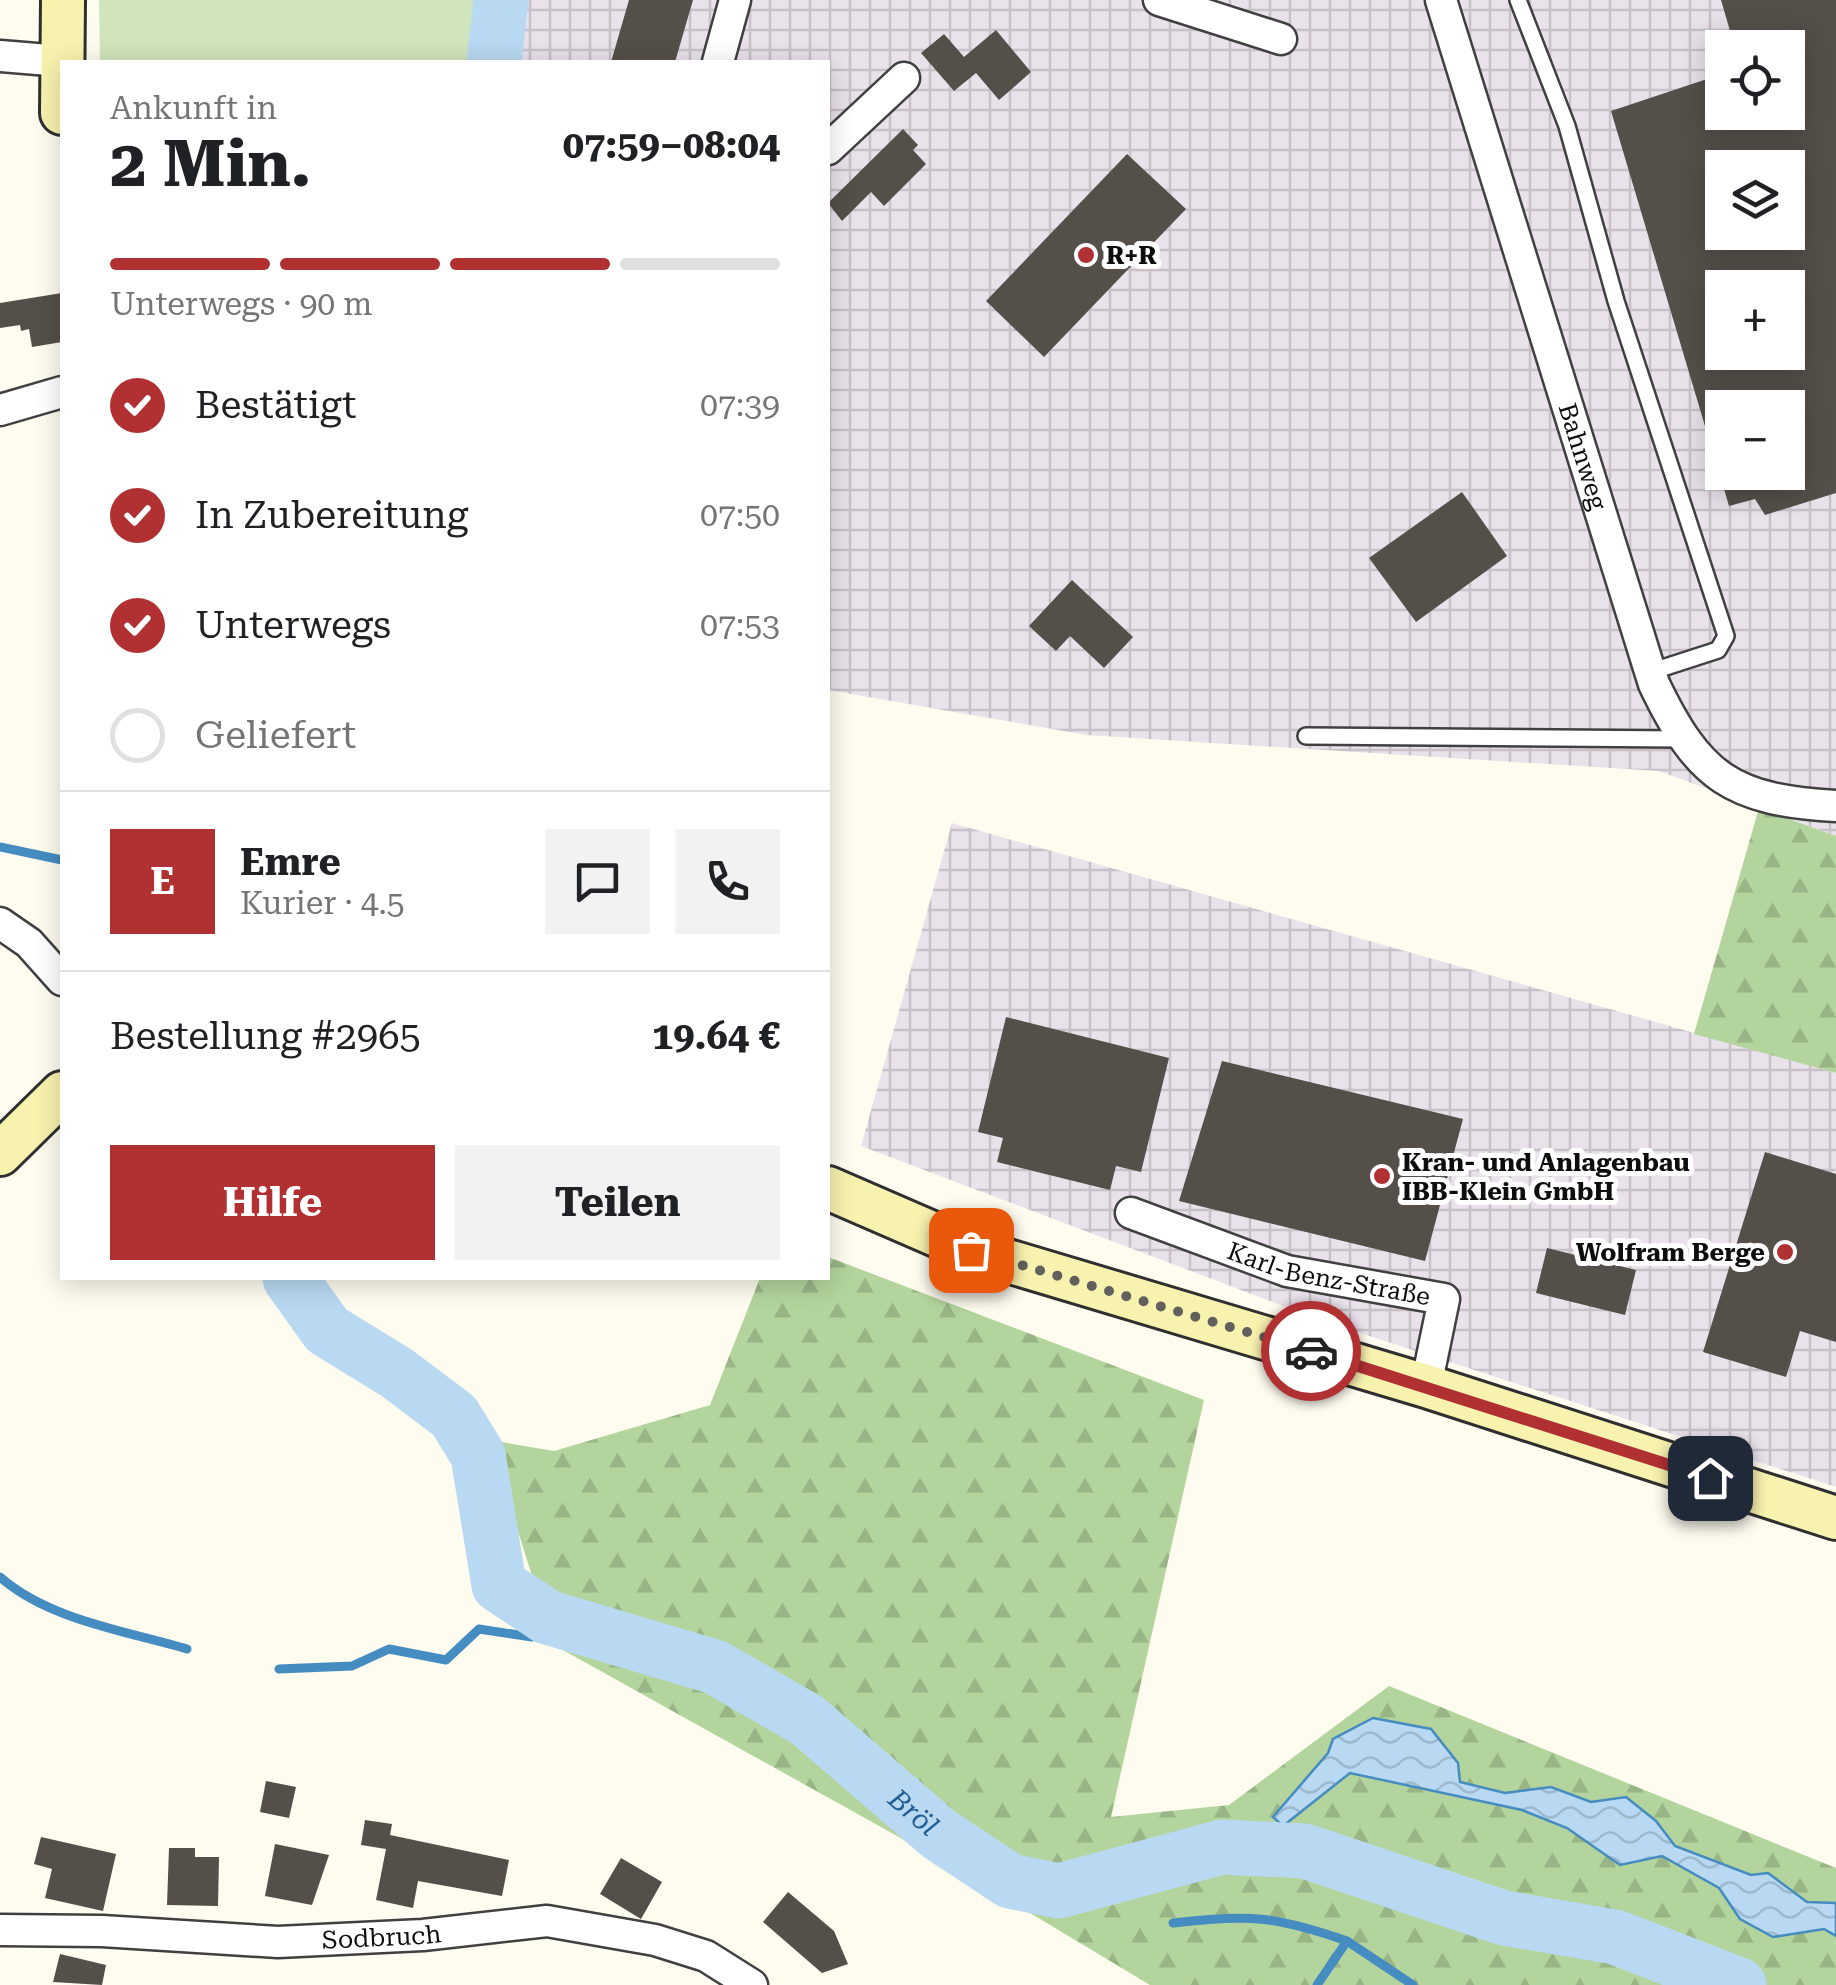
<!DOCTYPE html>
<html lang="de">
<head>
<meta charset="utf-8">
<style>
  body { margin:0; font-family:"Roboto Serif",serif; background:#f2f2f2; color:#202124; height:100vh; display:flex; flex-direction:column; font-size:38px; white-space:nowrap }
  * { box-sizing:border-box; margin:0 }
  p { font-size:32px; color:#757577 }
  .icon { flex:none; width:55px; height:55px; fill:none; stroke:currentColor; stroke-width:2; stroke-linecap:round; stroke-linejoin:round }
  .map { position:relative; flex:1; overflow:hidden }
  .panel { position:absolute; left:60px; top:60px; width:770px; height:1220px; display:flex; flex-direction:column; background:#fff; border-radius:0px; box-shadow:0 5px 25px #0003 }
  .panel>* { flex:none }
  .fabs { position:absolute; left:1705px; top:30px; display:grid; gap:20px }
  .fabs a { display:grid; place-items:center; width:100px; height:100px; border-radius:0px; background:#fff; box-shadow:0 5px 25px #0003; font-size:50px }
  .pin { position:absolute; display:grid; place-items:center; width:85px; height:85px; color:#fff; margin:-42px; border-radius:20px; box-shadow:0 5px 15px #0006 }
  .courier { position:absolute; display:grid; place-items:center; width:100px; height:100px; margin:-50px; border:8px solid #b13133; border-radius:50%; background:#fff; color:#222; box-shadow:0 2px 12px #0007 }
  .overview em { font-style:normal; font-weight:700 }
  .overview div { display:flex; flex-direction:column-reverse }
  .overview { display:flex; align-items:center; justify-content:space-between; height:170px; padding:0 50px }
  h1 { font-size:65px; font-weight:700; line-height:75px }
  .bar { display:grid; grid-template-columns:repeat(4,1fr); gap:15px 10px; align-content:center; height:120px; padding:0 50px }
  .bar i { height:12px; border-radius:8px; background:#e0e0e0 }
  .bar .on { background:#b13133 }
  .bar p { grid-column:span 4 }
  .line { display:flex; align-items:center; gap:25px; padding:0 50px; border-top:2px solid #e0e0e0 }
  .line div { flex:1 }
  .round { display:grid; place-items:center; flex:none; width:105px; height:105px; border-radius:0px; background:#f2f2f2 }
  ol { padding:0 50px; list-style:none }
  li { display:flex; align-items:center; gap:30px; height:110px }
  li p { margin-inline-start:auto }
  li .icon { padding:10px; border-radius:50%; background:#b13133; color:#fff; stroke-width:4 }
  li:last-child { color:#757577 }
  li i { width:55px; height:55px; border:5px solid #e0e0e0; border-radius:50% }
  .action { display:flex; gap:20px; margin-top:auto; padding:20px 50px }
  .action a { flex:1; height:115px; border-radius:0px; background:#b13133; color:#fff; font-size:40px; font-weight:700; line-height:115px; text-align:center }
  .action a+a { background:#f2f2f2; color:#202124 }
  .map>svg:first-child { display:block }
  .industrial { fill:url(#industrial-grid); fill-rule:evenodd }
  .grass { fill:#d0e5bb }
  .forest { fill:url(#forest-firs) }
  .water { fill:url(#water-waves); stroke:#458cc1; stroke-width:2.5 }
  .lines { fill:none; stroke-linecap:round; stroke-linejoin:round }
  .stream { stroke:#458cc1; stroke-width:9 }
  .river { stroke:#b8d9f1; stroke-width:55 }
  .building { fill:#554f4a; fill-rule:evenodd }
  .lane-casing { stroke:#404040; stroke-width:20 }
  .street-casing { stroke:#404040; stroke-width:35 }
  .secondary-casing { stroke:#2f2f2f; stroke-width:48 }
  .lane { stroke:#fff; stroke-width:15 }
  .street { stroke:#fff; stroke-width:30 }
  .secondary { stroke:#f8f2af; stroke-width:42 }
  .done { stroke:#61605c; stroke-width:10; stroke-dasharray:0 18 }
  .route { stroke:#b13133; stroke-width:12 }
  .poi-dot { fill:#b13133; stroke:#fff; stroke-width:4 }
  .labels { text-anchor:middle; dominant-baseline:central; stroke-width:10; stroke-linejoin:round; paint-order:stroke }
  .poi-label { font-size:25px; font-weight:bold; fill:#0d0d0d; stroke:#fff; text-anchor:start }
  .street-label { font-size:25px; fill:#0d0d0d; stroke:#fff }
  .water-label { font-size:28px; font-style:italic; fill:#215e94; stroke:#fff }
</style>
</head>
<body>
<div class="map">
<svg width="1836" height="1985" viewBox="0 0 1836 1985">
  <defs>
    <pattern id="industrial-grid" width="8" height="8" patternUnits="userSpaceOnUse" patternTransform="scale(2.5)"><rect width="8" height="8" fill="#eae2eb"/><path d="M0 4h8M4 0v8" fill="none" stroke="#c8c1c8"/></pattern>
    <pattern id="forest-firs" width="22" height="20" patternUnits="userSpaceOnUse" patternTransform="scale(2.5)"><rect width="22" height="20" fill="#b3d49c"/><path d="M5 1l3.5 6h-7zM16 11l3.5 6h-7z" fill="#99b585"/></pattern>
    <pattern id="water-waves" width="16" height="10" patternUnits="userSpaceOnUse" patternTransform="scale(2.5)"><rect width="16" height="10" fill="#b8d9f1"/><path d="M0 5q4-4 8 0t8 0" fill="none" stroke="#9db9cd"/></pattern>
  </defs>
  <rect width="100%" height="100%" fill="#fefbef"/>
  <g class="industrial">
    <path d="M499 0H1836V836L1659 771 1087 735 828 690V62H486ZM1722 48H1788V112H1722ZM1722 168H1788V232H1722ZM1722 288H1788V352H1722ZM1722 408H1788V472H1722Z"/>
    <polygon points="952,823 1836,1073 1836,1487 1323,1321 861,1146"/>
  </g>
  <polygon class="grass" points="99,0 499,0 486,62 100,62"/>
  <g class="forest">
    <polygon points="1759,808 1836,836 1836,1073 1694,1034"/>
    <polygon points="828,1257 1204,1400 1111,1817 1229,1805 1389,1686 1836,1868 1836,1985 1150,1985 960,1871 554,1645 489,1440 554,1451 710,1405 760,1278 828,1278"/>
  </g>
  <polygon class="water" points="1373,1718 1431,1729 1458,1763 1460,1782 1505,1793 1551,1787 1591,1802 1626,1797 1656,1821 1675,1846 1751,1875 1768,1873 1807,1902 1836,1903 1836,1936 1824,1929 1773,1937 1740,1919 1719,1888 1662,1856 1620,1865 1567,1828 1522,1810 1350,1773 1283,1826 1273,1817 1328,1753 1333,1739"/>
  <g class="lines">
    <g class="stream">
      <polyline points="0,847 62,860"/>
      <path d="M0 1577C49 1620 126 1631 187 1649"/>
      <polyline points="279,1669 352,1666 389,1649 446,1660 479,1629 532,1637 557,1620"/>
      <path d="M1173 1923C1249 1914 1275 1916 1347 1941"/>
      <polyline points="1317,1985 1347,1941 1413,1985"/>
    </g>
    <g class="river">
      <polyline points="494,62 501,0"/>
      <path id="s1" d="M290 1278 327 1330 397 1373 454 1416 478 1455 499 1585 547 1617 715 1667 807 1720 939 1834 1010 1881 1059 1891 1222 1847 1305 1851 1504 1918 1615 1937 1739 1985"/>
    </g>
  </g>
  <g class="building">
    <polygon points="629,0 693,0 675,62 611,62"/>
    <path d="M1721 0H1836V493L1765 515 1755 499 1729 506 1719 472H1788V408H1722V462L1716 463 1611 111 1722 74V112H1788V48H1735ZM1722 168H1788V232H1722ZM1722 288H1788V352H1722Z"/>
    <polygon points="996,30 1031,72 999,100 976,73 954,91 921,53 944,34 964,57"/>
    <polygon points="903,129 918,145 913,150 926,164 884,206 871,192 842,221 828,203"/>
    <polygon points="1127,154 1186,209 1044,357 986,301"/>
    <polygon points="62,293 62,342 32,347 29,329 21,331 20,325 0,328 0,303"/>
    <polygon points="1462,492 1507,556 1416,622 1369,558"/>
    <polygon points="1072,580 1133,637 1104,668 1070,636 1056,651 1029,626"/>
    <polygon points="1006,1017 1169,1058 1141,1172 1116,1166 1110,1190 997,1162 1003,1138 978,1132"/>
    <polygon points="1222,1061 1463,1119 1425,1261 1179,1201"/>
    <polygon points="1765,1152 1836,1174 1836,1342 1800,1331 1786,1377 1703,1352"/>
    <polygon points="1547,1248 1636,1270 1625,1315 1536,1293"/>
    <polygon points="266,1781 296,1787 289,1818 260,1812"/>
    <polygon points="365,1820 392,1824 390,1835 509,1860 502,1896 418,1881 413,1908 376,1900 386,1849 361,1845"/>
    <polygon points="41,1837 116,1854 103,1911 45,1898 52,1869 34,1864"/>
    <polygon points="275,1844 329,1855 312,1905 265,1896"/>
    <polygon points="169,1848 195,1848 195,1857 219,1857 218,1906 167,1905"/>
    <polygon points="621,1858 662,1882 641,1919 600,1894"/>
    <polygon points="788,1892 834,1931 848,1964 822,1973 763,1922"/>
    <polygon points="60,1954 106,1965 102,1985 53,1982"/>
  </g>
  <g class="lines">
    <defs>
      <g id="lane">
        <polyline points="1518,0 1567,126 1616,301 1726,636 1718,650 1650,672"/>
        <polyline points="1306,736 1680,739"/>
      </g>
      <g id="street">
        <polyline points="1159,0 1281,39"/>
        <path id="s2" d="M1441 0 1654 684C1699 778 1732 800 1836 806"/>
        <polyline points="0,56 61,61"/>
        <polyline points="718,62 735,0"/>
        <polyline points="828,149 904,78"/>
        <polyline points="0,410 62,392"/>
        <polyline points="0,923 29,943 62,980"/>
        <path id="s3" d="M1131 1213 1287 1271 1444 1299 1426 1386"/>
        <path id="s4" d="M0 1930 102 1931 278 1942 423 1935 547 1921 655 1940 706 1956 752 1985"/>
      </g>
      <g id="secondary">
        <polyline points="62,113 63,0"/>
        <polyline points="0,1154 62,1093"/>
        <polyline points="828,1188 971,1250 1426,1386 1836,1518"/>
      </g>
    </defs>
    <use href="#lane" class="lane-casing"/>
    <use href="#street" class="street-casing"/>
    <use href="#secondary" class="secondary-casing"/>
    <use href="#lane" class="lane"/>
    <use href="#street" class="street"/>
    <use href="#secondary" class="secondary"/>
  </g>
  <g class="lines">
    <polyline class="done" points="971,1250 1311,1351"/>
    <polyline class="route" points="1311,1351 1710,1478"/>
  </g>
  <g class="poi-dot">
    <circle cx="1086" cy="255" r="10"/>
    <circle cx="1382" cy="1176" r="10"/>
    <circle cx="1785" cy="1252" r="10"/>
  </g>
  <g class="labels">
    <g class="poi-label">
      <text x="1106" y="255">R+R</text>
      <text x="1402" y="1162">Kran- und Anlagenbau<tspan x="1402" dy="29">IBB-Klein GmbH</tspan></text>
      <text x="1765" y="1252" text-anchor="end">Wolfram Berge</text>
    </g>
    <g class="street-label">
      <text stroke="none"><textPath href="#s2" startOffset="478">Bahnweg</textPath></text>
      <text stroke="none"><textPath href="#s3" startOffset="208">Karl-Benz-Straße</textPath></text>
      <text stroke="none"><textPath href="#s4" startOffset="382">Sodbruch</textPath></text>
    </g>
    <g class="water-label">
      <text stroke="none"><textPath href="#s1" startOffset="875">Bröl</textPath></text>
    </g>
  </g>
</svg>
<div class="fabs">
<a><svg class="icon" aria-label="locate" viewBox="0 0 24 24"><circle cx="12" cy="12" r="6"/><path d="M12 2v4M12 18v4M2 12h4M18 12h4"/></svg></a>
<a><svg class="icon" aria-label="layers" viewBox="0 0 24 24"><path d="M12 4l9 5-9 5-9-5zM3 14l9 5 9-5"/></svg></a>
<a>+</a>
<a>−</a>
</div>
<div class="pin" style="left:971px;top:1250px;background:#ea580c"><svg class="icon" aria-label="bag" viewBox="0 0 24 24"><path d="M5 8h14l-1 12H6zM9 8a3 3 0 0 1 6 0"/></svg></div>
<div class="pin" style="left:1710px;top:1478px;background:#1f2937"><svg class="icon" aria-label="home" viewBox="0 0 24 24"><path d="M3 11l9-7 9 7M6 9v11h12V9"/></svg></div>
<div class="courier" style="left:1311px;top:1351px"><svg class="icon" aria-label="car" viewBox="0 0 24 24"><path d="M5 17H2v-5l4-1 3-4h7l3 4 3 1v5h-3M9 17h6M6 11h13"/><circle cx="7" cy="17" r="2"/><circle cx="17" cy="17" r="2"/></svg></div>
<section class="panel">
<div class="overview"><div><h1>2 Min.</h1><p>Ankunft in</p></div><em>07:59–08:04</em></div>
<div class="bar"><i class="on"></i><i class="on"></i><i class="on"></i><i></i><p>Unterwegs · 90 m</p></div>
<ol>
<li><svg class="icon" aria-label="check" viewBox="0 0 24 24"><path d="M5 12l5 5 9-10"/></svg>Bestätigt<p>07:39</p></li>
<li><svg class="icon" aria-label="check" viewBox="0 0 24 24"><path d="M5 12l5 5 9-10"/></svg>In Zubereitung<p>07:50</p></li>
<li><svg class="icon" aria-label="check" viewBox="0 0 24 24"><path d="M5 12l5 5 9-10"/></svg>Unterwegs<p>07:53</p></li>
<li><i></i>Geliefert</li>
</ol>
<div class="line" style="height:180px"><b class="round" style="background:#b13133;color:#fff">E</b><div><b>Emre</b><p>Kurier · 4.5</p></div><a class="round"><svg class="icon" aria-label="chat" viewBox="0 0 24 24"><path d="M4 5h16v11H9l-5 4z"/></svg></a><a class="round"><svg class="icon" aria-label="phone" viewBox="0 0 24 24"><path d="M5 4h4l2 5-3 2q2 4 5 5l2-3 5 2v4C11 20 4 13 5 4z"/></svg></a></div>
<div class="line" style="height:130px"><div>Bestellung #2965</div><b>19.64 €</b></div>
<div class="action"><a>Hilfe</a><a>Teilen</a></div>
</section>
</div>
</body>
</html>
